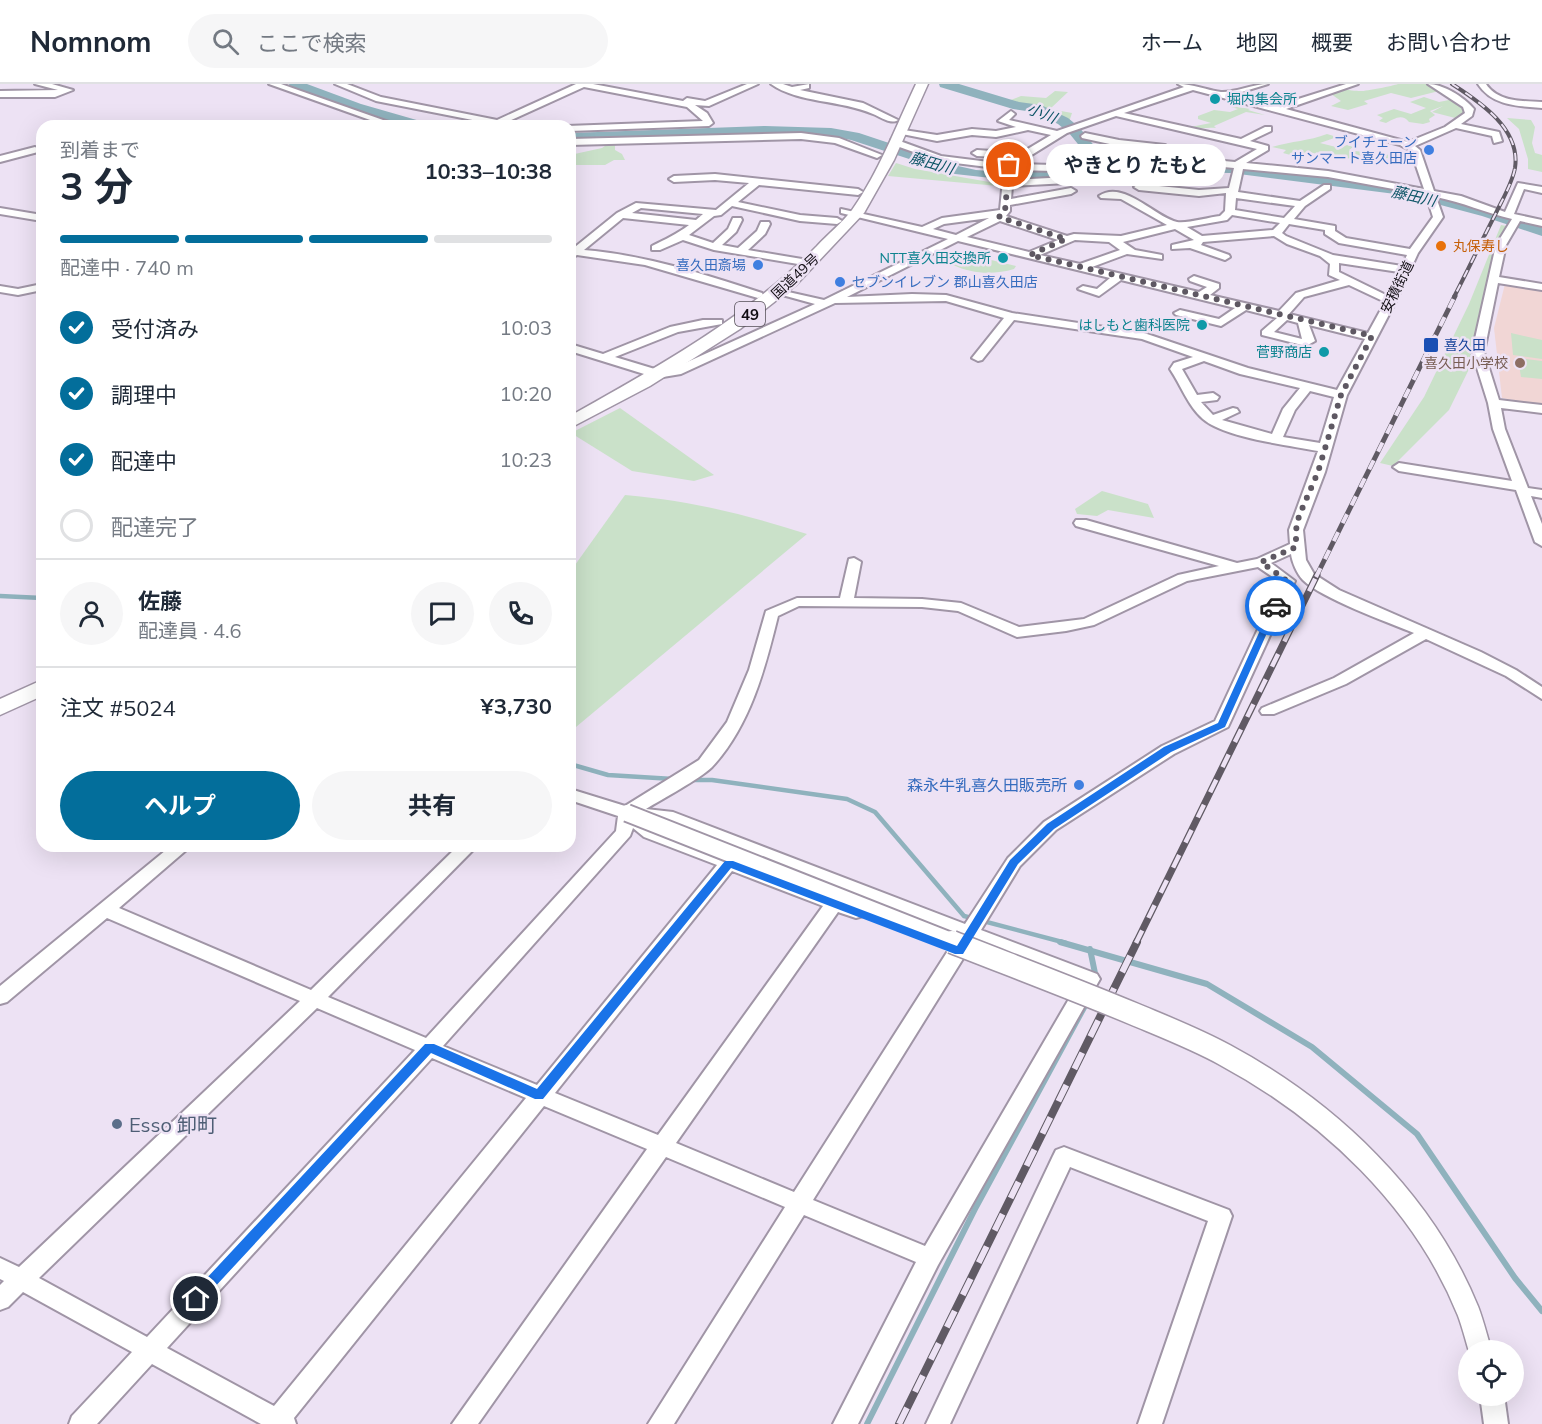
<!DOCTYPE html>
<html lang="ja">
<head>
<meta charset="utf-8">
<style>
  body { margin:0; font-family:Mulish,"Noto Sans JP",sans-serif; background:#f6f6f7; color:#1f2937; height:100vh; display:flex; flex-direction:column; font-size:22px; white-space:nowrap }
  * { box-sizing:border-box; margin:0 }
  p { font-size:20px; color:#747a83 }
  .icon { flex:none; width:33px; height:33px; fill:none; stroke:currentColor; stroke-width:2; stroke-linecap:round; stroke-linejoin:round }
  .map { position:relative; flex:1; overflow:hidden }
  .sheet { position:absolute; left:36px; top:36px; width:540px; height:732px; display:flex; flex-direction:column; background:#fff; border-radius:18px; box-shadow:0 6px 24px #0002 }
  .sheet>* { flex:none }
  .fabs { position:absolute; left:1458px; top:1256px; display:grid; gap:12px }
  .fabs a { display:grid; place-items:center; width:66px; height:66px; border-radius:50%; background:#fff; box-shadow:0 6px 24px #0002; font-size:30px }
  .pin { position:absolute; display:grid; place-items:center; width:51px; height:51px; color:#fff; margin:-26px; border:3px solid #fff; border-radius:50%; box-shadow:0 2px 6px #0007 }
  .courier { position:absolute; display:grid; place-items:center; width:60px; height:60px; margin:-30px; border:4px solid #1a73e8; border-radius:50%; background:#fff; color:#222; box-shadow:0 2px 8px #0007 }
  .bubble { position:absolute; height:42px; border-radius:21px; background:#fff; box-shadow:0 6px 24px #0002; font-size:20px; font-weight:700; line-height:42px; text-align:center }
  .summary em { font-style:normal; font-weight:700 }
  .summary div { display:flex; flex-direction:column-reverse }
  .summary { display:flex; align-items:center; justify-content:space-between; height:102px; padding:0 24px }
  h1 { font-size:39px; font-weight:700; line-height:45px }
  .bar { display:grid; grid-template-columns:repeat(4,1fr); gap:9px 6px; align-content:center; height:72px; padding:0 24px }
  .bar i { height:8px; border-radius:4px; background:#e0e1e3 }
  .bar .active { background:#036e9b }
  .bar p { grid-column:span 4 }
  .line { display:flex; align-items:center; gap:15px; padding:0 24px; border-top:2px solid #e0e1e3 }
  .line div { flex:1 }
  .round { display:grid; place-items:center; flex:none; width:63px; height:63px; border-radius:32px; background:#f6f6f7 }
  ol { padding:0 24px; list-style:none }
  li { display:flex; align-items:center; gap:18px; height:66px }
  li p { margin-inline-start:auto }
  li .icon { padding:6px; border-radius:50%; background:#036e9b; color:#fff; stroke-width:4 }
  li:last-child { color:#747a83 }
  li i { width:33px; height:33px; border:3px solid #e0e1e3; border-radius:50% }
  .action { display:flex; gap:12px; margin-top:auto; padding:12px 24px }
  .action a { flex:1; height:69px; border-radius:36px; background:#036e9b; color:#fff; font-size:24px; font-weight:700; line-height:69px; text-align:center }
  .action a+a { background:#f6f6f7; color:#1f2937 }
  header { display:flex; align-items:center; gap:36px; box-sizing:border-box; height:84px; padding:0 30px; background:#fff; border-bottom:2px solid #e0e1e3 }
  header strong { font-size:28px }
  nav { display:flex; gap:33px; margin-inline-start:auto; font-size:21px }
  .search { width:420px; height:54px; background:#f6f6f7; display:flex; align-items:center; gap:15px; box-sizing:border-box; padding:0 21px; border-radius:33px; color:#747a83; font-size:22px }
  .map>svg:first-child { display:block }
  .education { fill:#f1d6d5 }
  .green { fill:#cae1c9 }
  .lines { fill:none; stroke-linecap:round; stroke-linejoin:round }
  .stream-far1 { stroke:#8fb2bd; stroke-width:4.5 }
  .stream { stroke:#8fb2bd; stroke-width:6 }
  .river { fill:#8fb2bd; fill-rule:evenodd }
  .minor-casing { stroke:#a095a6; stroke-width:4 }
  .highway-casing { stroke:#a095a6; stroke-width:3 }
  .minor { fill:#fff; fill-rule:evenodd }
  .highway { fill:#fff; fill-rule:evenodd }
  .rail-far3-casing { stroke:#605a64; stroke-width:4 }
  .rail-far2-casing { stroke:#605a64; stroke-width:5 }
  .rail-far1-casing { stroke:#605a64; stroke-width:7 }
  .rail-casing { stroke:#605a64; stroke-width:8 }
  .rail-far3 { stroke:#ede2f4; stroke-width:2; stroke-dasharray:8; stroke-linecap:butt }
  .rail-far2 { stroke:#ede2f4; stroke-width:4; stroke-dasharray:10; stroke-linecap:butt }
  .rail-far1 { stroke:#ede2f4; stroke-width:4.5; stroke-dasharray:14; stroke-linecap:butt }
  .rail { stroke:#ede2f4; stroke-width:6; stroke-dasharray:18; stroke-linecap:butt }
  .minor-bridge-far1-casing { stroke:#a095a6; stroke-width:20; stroke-linecap:butt }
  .minor-bridge-casing { stroke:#a095a6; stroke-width:25; stroke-linecap:butt }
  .minor-bridge-far1 { stroke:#fff; stroke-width:16 }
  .minor-bridge { stroke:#fff; stroke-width:22 }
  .route { fill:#1a73e8 }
  .done { stroke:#5e5862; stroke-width:6; stroke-dasharray:0 10.8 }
  .culture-dot { fill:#0f9aa8; stroke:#ede2f4; stroke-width:2 }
  .shop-dot { fill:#3f7fe0; stroke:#ede2f4; stroke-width:2 }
  .food-dot { fill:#e8710a; stroke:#ede2f4; stroke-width:2 }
  .transit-dot { fill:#1a4fb4; stroke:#ede2f4; stroke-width:2 }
  .education-dot { fill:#8d6e63; stroke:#ede2f4; stroke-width:2 }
  .service-dot { fill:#5c6f8a; stroke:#ede2f4; stroke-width:2 }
  .labels { text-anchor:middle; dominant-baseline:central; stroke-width:5; stroke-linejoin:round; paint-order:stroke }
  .far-culture-label { font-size:14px; fill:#0d838f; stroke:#ede2f4; text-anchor:end }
  .far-shop-label { font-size:14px; fill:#366cbe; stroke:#ede2f4; text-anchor:end }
  .far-food-label { font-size:14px; fill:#c56008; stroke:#ede2f4; text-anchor:start }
  .far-street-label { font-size:14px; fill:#110d13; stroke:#ede2f4 }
  .far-transit-label { font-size:14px; fill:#164399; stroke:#ede2f4; text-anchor:start }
  .far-education-label { font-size:14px; fill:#785e54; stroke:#ede2f4; text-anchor:end }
  .far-water-label { font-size:15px; font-style:italic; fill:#0e5567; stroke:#ede2f4 }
  .shield { fill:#ede2f4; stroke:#534d56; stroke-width:1.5 }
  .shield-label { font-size:15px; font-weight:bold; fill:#110d13 }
  .shop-label { font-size:16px; fill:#366cbe; stroke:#ede2f4; text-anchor:end }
  .near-service-label { font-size:20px; fill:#4e5e75; stroke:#ede2f4; text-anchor:start }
</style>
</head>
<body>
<header>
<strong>Nomnom</strong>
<div class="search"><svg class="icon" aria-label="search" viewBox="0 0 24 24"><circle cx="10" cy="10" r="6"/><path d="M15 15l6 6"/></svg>ここで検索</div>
<nav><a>ホーム</a><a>地図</a><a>概要</a><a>お問い合わせ</a></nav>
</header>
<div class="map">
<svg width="1542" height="1340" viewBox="0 0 1542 1340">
  <rect width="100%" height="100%" fill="#ede2f4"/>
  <polygon class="education" points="1505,200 1542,206 1542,321 1502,314 1494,244"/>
  <g class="green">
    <path d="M1398 0H1428L1439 7 1411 14 1391 9 1364 17 1368 20 1348 26 1331 22 1341 17 1331 10C1347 3 1344 7 1359 7 1363 8 1392 2 1398 0Z"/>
    <polygon points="1055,7 1068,8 1050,25 1072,29 1069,38 1037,24 1008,17 1021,12 1046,14"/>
    <path d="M1424 13 1439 18 1454 15 1466 23 1464 33 1459 35 1432 28 1443 22 1430 27 1435 31 1429 35 1430 38 1423 40 1409 38C1402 29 1394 35 1386 39L1379 37 1383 34 1377 31 1394 25 1411 30 1426 24 1410 18Z"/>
    <path d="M1233 22 1250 25 1248 26 1265 31 1246 28 1214 42 1216 44C1205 43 1196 46 1185 44L1211 39 1198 35V32L1214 26 1230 28 1238 25 1231 23Z"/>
    <polygon points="1507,34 1531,36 1535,43 1532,59 1535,69 1542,71 1542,88 1528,85 1528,75 1519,45"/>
    <path d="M1327 50 1337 53 1320 59 1340 64 1347 61 1353 63 1349 66C1366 69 1379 69 1396 72L1376 77 1362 71 1342 76 1309 68 1298 73 1283 69 1286 66 1272 63C1292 57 1309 57 1327 50Z"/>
    <polygon points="611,58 615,59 615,66 622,70 625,76 614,76 605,81 570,81 570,71 602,64"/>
    <polygon points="896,79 915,85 995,99 998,102 888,92"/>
    <polygon points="1501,141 1512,143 1479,229 1472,279 1449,326 1393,382 1380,379 1424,313 1469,220"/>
    <path d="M983 174 1016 182 1014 185C994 191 972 190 953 181L961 176 973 178Z"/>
    <polygon points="1511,249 1542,256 1542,275 1513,271"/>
    <polygon points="1518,274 1542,277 1542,295 1521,293"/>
    <polygon points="620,324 714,391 694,397 632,387 571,349"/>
    <polygon points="1102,407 1148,420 1154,434 1108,426 1097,432 1077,430 1075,425"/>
    <path d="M625 411C692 417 744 430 807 450L570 648V488Z"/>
  </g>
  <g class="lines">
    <g class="stream-far1">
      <polyline points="0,512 42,514"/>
      <polyline points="570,680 608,691 673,695"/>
      <polyline points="691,696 712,696 847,715 875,728 964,832 1066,859"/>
    </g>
    <g class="stream">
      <polyline points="1060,858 1207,900 1312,963 1417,1050 1515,1194 1542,1227"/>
      <polyline points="1090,865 1096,894"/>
      <polyline points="867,1340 976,1123 1087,918"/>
    </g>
    <g class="river">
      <path d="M289 0H307L361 20 427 39 429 42C381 42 334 19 290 3Z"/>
      <polygon points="939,0 959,0 1019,18 1041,21 1068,34 1079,43 1096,64 1126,82 1231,81 1404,103 1492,126 1542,142 1542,152 1482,132 1403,111 1231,89 1156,88 1019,97 955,90 851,56 831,52 765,50 570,57 570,49 765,42 831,44 859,49 958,82 976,86 1019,89 1107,83 1086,70 1069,49 1058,40 1033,28 1013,25 940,3"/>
    </g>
    <defs>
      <g id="minor">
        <polygon points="35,0 52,0 73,6 55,13 0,13 0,7 58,6"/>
        <polygon points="269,0 281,0 400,42 387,42"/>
        <polygon points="335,0 347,0 381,13 497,36 576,0 593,0 683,17 687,14 705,17 747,0 758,0 709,22 695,21 707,29 713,39 709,42 570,47 570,42 567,42 703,37 687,23 584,3 507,38 520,42 503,42 376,17"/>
        <path d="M771 0H783L792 3 809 0V4L800 6 863 19 898 36C891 41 881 33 873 30 842 16 797 19 771 0Z"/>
        <path d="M1178 0C1193 0 1206 6 1221 8 1234 9 1253 0 1268 0L1232 11 1276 22 1346 0H1358L1286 25 1408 58 1445 43 1465 29 1463 23 1428 0C1443 0 1464 13 1474 25L1472 32 1461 40 1499 48 1502 57 1494 59 1492 52 1456 44 1415 62 1420 66 1434 107 1461 112 1505 128 1518 99 1542 103V109L1524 105 1514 130 1542 136V142L1520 137 1506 161 1499 193 1542 200V206L1498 199 1484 268 1499 316 1542 321V329L1501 324 1505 345 1528 404 1542 406V414L1531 412 1542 440V462L1535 458 1516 406 1399 387 1393 383 1399 379 1512 397 1493 345 1488 319 1472 268 1496 161 1512 135C1486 129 1462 118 1436 113L1443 133 1418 169 1396 217 1347 311 1325 388 1303 446 1306 476 1314 490 1339 506 1481 568 1516 586 1542 603V615L1506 592 1426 555 1346 600 1274 630H1262L1260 627 1262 624 1334 594 1414 549C1387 538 1321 514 1303 496 1297 490 1292 478 1291 470L1271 479 1295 497 1228 643 1174 670 1056 746 1020 782 981 846 1097 890 1100 895 938 1181 858 1340H833L916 1178 804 1131 674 1340H648L785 1123 666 1073 478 1340H452L647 1065 544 1022 294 1334 296 1340H261L152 1280 97 1340H69L72 1332 132 1268 23 1208 8 1223 0 1226V1201L4 1197 0 1195V1174L19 1183 300 917 107 834 7 918 0 920V902L171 762H191L119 824 311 906 458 762H477L328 913 426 954 616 747 618 732 570 716V705L625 722 699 676 727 638 749 586 766 527 797 514H840L849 475 854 474 861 478 854 514 922 515 961 519 1019 543 1084 535 1178 491 1219 482 1076 442 1074 439 1076 436H1086L1237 479 1257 475 1290 460 1289 446 1318 367C1288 361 1225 354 1203 335 1188 322 1181 301 1170 285L1174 279 1193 273 1142 255 1014 236 982 276 978 277 972 274 1004 234 946 217 835 219 681 290 657 294 570 267V260L603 270 670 243 703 236H722V240L678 248 615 273 658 286 674 284 815 220 775 209V205L824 216 948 155 841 129V125L922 143 942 134 1000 126 1004 85 939 77 891 60V56H897L941 72 1005 80 1013 74 977 72 972 69 977 66 1021 69 1051 51 1028 46 996 53 972 51 937 57 897 49V45L937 51 972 45 996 47 1016 43 998 37 1011 27 1015 30 1009 36 1057 47 1184 3ZM1193 6 1400 61 1411 67 1424 105 1328 87 1246 79 1268 66V62L1250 57 1271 47V43H1265L1241 55 1124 29ZM1116 32 1257 65 1235 78 1191 74 1054 81 1017 80 1067 49ZM1191 80 1234 84 1229 104 1199 106 1139 100 1134 103 1139 106 1199 112 1226 109 1225 127 1220 132C1210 133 1186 140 1177 138 1155 133 1123 95 1099 112L1101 114 1121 115 1167 141 1121 152 1074 150 1067 152 1006 132 1010 127V121L1071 110 1076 107 1071 104 1011 115 1012 102 1144 95 1149 92 1144 89 1012 96 1013 86 1054 87ZM1243 85 1328 93 1426 111 1433 133 1410 165 1346 154 1335 147V142L1294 135 1305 122 1330 105V101H1324L1300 117 1238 108ZM1236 114 1295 122 1284 134 1235 126ZM1232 131 1280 139 1273 146 1202 152 1187 143 1227 136ZM989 134 956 151 933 145 944 140ZM1000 137 1058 156 1029 168 967 153ZM1289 140 1325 146V150L1339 159 1407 171 1402 182 1333 171 1286 152 1282 149ZM1175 145 1194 156 1172 161V165L1190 164 1225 176 1230 173 1229 171 1201 161 1203 158 1274 152 1287 160 1320 172 1330 180 1329 191 1340 196 1296 209 1279 227 1210 211 1219 204V200L1194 192 1189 195 1190 197 1207 203 1199 208 1092 183 1127 170 1162 175V171L1135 166 1123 158ZM1075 156 1109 158 1120 166 1080 180 1040 171ZM958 157 1110 194 1097 205 1083 202 1078 205 1099 212 1121 196 1235 224 1219 235 1180 226 1174 229 1176 231 1221 242 1246 226 1277 234 1262 247V251L1306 262 1315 257 1309 241 1365 255 1337 306 1248 284 1144 249 1012 229 946 211 912 210 847 213ZM1339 179 1399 188 1388 212 1339 188ZM1349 201 1385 218 1368 249 1289 230 1304 213ZM1287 236 1298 239 1302 255 1274 248ZM1204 277 1240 290 1300 304 1283 325 1272 350 1222 336 1239 328 1237 325 1233 324 1213 331 1201 318 1217 316 1219 313 1213 309 1197 311 1182 285ZM1310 307 1334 313 1320 359 1283 353 1295 326ZM1258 483 1280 498 1215 637 1162 662 1044 738 1008 774 965 840 673 728 646 725C662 715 700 695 712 683 750 642 765 585 778 532L799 522 922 523 958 527 1017 553 1066 547 1094 541 1187 497ZM646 736 665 737 958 851 794 1108 676 1059 838 828 856 834 863 832 865 828 863 824 656 745ZM633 744 644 753 717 781 537 1001 443 962 630 752ZM732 787 823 822 658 1051 555 1009ZM974 857 1079 898 1076 903 1067 904 1064 909 1069 915 925 1162 813 1116ZM317 924 415 966 147 1253 39 1194ZM432 974 526 1014 274 1322 167 1264Z"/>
        <path d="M1478 0H1486C1498 18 1522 17 1542 18V24C1518 22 1492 22 1478 0Z"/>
        <polygon points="801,49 839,54 882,71 877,74 835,59 801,55 570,61 570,55"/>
        <polygon points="1085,49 1119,56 1165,61 1170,64 1165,67 1119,62 1082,54 1081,52"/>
        <polygon points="35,63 40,66 38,68 0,78 0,72"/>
        <path d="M715 90 858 105 863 108 858 111 759 101 738 118 800 131 837 134 842 137 837 140 800 137 732 122 721 131 714 132 689 151 713 159 728 145 733 134H741L742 136 736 148 722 161 738 164 757 147 761 138H769L770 140 765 150 748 166 814 177V181L810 182 714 166 683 156 660 166H652V162C666 155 677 150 689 141L623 134 584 166C645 171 704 190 762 209L763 211 758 214 645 181 577 171 570 175V167L617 129 636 119 716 126 749 99 715 96 674 98 669 95 674 92ZM641 124 703 130 696 136 632 129Z"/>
        <polygon points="0,124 42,131 42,137 0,130"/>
        <polygon points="42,200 42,206 18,211 0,208 0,202 18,205"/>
        <polygon points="1064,1063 1229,1126 1232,1132 1162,1340 1138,1340 1208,1137 1070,1083 950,1340 926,1340 1053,1072 1056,1066"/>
        <polygon points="1480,1311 1504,1311 1508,1340 1484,1340"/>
      </g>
      <g id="highway">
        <path d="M916 0H928L894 76 864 129 797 200 740 245 650 302 570 344V332C658 283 746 234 817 162 828 150 842 139 852 126 879 88 896 42 916 0Z"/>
        <polygon points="42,596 42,612 0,631 0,615"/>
      </g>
    </defs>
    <use href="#minor" class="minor-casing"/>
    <use href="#highway" class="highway-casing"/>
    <use href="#minor" class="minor"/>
    <use href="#highway" class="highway"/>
    <defs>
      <path id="rail-far3" d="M1452 0C1480 18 1521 45 1515 84 1512 100 1502 116 1495 131 1481 158 1468 186 1454 213"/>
      <polyline id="rail-far2" points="1316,493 1455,212"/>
      <polyline id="rail-far1" points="1136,859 1317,491"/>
      <polyline id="rail" points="899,1340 1137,858"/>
    </defs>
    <use href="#rail-far3" class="rail-far3-casing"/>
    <use href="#rail-far2" class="rail-far2-casing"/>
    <use href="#rail-far1" class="rail-far1-casing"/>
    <use href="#rail" class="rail-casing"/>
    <use href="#rail-far3" class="rail-far3"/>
    <use href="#rail-far2" class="rail-far2"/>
    <use href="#rail-far1" class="rail-far1"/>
    <use href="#rail" class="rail"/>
    <defs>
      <polyline id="minor-bridge-far1" points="627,729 956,859"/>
      <path id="minor-bridge" d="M952 858C1013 882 1074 905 1134 930 1165 943 1196 955 1225 971 1329 1027 1423 1116 1468 1227 1473 1240 1476 1253 1480 1266"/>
    </defs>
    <use href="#minor-bridge-far1" class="minor-bridge-far1-casing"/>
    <use href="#minor-bridge" class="minor-bridge-casing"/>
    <use href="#minor-bridge-far1" class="minor-bridge-far1"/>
    <use href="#minor-bridge" class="minor-bridge"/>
  </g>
  <polygon class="route" points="1272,520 1279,522 1225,643 1171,668 1054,745 1018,780 963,870 955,870 731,784 543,1015 535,1015 431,969 200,1219 191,1219 189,1215 191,1211 425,960 434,960 537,1005 725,777 733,777 957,862 1010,776 1047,740 1164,663 1218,639"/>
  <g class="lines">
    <polyline class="done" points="1009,81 1005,127 999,133 1066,155 1030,171 1372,252 1341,311 1318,388 1299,432 1296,446 1296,463 1261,478 1287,497 1275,522"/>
  </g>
  <g class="culture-dot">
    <circle cx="1215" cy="15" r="6"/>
    <circle cx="1003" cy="174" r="6"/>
    <circle cx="1202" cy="241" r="6"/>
    <circle cx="1324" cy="268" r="6"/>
  </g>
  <g class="shop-dot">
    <circle cx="1429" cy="66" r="6"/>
    <circle cx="758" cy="181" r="6"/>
    <circle cx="840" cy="198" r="6"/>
    <circle cx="1079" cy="701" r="6"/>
  </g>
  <circle class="food-dot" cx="1441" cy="162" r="6"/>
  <rect class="transit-dot" x="1423" y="253" width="16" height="16" rx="3"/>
  <circle class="education-dot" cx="1520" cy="279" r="6"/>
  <circle class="service-dot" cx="117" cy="1040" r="6"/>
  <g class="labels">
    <g class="far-culture-label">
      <text x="1227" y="15" text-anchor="start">堀内集会所</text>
      <text x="991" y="174">NTT喜久田交換所</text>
      <text x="1190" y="241">はしもと歯科医院</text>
      <text x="1312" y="268">菅野商店</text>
    </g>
    <g class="far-shop-label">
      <text x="1417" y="58">ブイチェーン<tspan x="1417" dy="16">サンマート喜久田店</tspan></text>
      <text x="746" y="181">喜久田斎場</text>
      <text x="852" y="198" text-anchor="start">セブンイレブン 郡山喜久田店</text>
    </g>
    <g class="far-food-label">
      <text x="1453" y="162">丸保寿し</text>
    </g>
    <g class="far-street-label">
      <text transform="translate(795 192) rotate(-43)">国道49号</text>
      <text transform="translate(1397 203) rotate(-64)">安積街道</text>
    </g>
    <g class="far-transit-label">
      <text x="1444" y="261">喜久田</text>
    </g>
    <g class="far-education-label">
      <text x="1508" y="279">喜久田小学校</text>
    </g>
    <g class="far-water-label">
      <text transform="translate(1042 29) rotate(22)">小川</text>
      <text transform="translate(932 79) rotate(16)">藤田川</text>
      <text transform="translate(1414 112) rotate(13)">藤田川</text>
    </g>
    <rect class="shield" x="735" y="218" width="30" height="24" rx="4.5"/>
    <g class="shield-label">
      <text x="750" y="230">49</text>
    </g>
    <g class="shop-label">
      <text x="1067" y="701">森永牛乳喜久田販売所</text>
    </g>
    <g class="near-service-label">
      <text x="129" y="1040">Esso 卸町</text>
    </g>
  </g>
</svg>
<div class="fabs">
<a><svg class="icon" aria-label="locate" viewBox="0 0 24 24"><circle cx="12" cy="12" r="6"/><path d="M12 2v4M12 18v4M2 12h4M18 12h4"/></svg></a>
</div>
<div class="pin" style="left:1009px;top:81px;background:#ea580c"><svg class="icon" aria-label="bag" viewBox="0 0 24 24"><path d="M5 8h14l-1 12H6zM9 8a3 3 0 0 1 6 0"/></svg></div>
<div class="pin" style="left:196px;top:1215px;background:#1f2937"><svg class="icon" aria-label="home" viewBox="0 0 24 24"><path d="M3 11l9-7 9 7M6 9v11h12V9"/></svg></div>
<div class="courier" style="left:1275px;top:522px"><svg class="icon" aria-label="car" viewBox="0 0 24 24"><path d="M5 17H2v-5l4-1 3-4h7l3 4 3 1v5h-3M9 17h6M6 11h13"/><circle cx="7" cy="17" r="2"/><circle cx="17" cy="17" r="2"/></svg></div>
<div class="bubble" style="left:1046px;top:60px;width:180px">やきとり たもと</div>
<section class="sheet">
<div class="summary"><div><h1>3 分</h1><p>到着まで</p></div><em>10:33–10:38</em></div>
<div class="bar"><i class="active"></i><i class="active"></i><i class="active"></i><i></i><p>配達中 · 740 m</p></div>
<ol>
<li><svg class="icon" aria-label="check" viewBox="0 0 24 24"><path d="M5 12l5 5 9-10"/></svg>受付済み<p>10:03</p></li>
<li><svg class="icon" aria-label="check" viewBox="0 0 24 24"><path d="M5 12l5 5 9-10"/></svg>調理中<p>10:20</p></li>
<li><svg class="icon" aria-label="check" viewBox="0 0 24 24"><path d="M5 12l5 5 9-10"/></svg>配達中<p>10:23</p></li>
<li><i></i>配達完了</li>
</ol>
<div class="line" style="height:108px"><a class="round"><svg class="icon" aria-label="person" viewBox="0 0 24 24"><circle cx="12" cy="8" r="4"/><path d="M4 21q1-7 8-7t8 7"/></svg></a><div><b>佐藤</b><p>配達員 · 4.6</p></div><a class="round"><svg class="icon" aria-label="chat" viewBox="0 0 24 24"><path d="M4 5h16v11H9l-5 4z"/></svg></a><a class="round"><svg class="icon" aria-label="phone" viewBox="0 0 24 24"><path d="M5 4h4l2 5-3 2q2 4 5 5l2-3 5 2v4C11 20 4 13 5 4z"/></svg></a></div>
<div class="line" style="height:78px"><div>注文 #5024</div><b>¥3,730</b></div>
<div class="action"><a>ヘルプ</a><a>共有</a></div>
</section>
</div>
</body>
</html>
